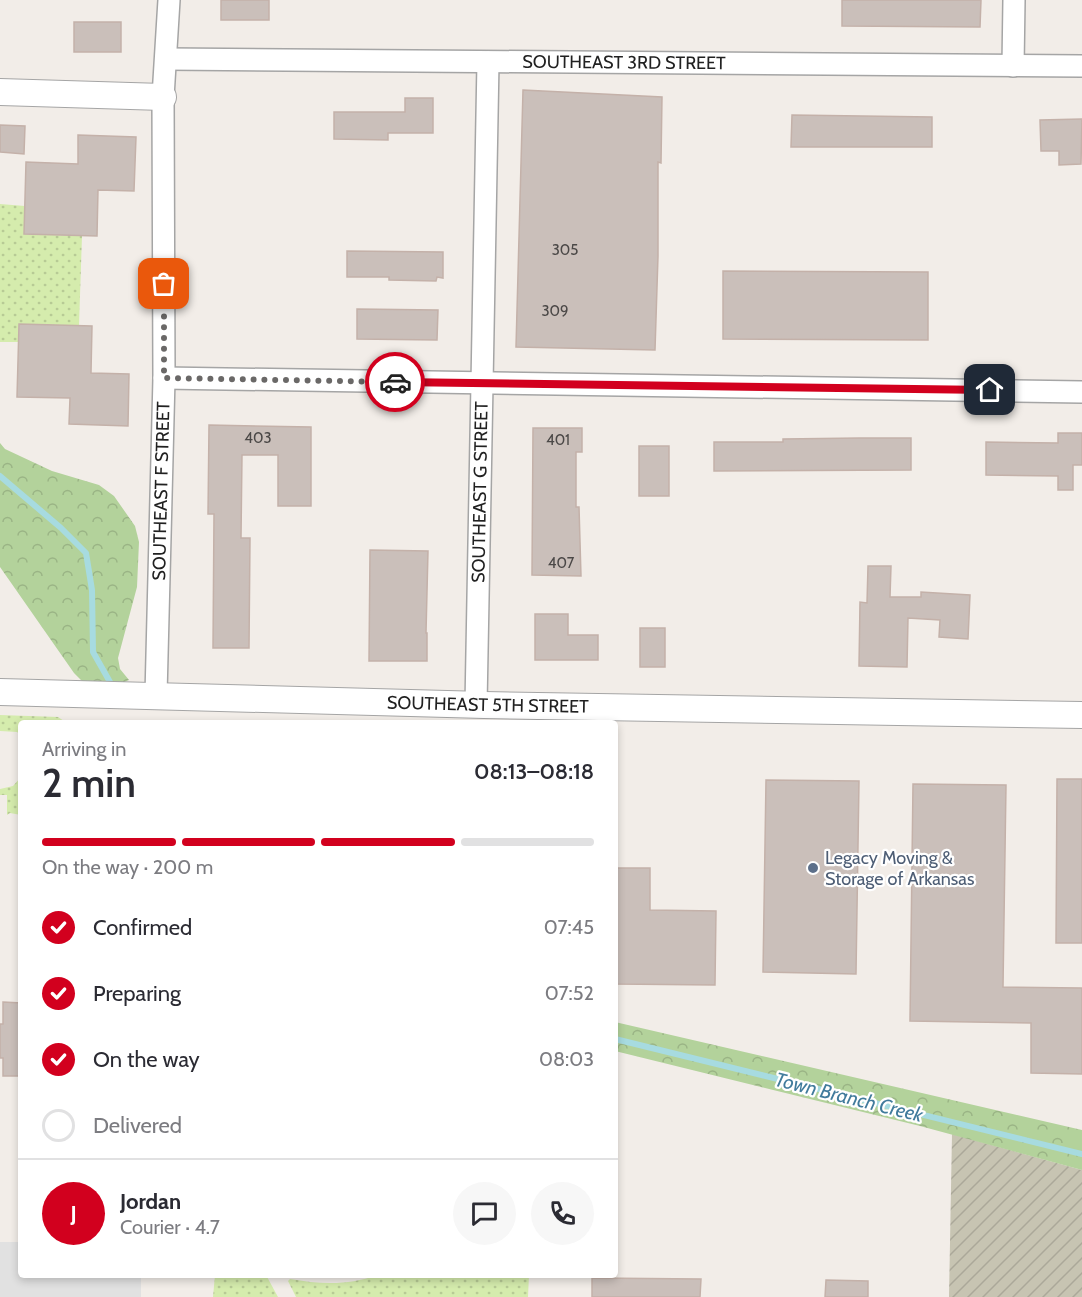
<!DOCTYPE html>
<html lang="en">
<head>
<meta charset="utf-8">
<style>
  body { margin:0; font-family:Cabin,sans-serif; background:#f7f7f7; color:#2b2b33; height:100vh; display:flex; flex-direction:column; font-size:22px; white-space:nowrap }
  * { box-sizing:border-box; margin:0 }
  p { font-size:20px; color:#7c7c81 }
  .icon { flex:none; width:33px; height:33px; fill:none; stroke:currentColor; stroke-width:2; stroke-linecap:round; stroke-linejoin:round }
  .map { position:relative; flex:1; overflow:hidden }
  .panel { position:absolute; left:18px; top:720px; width:600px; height:558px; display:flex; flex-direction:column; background:#fff; border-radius:6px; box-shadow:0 3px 9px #0003 }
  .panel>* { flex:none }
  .pin { position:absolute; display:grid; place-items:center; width:51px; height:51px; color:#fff; margin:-26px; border-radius:12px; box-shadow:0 3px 9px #0006 }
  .courier { position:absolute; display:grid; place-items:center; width:60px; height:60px; margin:-30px; border:4px solid #d2001e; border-radius:50%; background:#fff; color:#222; box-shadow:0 2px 8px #0007 }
  .head em { font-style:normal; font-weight:600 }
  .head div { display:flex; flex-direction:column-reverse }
  .head { display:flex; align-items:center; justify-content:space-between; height:102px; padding:0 24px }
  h1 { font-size:39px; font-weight:600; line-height:45px }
  .bar { display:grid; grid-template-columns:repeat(4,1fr); gap:9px 6px; align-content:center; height:72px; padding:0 24px }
  .bar i { height:8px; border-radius:4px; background:#e1e1e2 }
  .bar .selected { background:#d2001e }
  .bar p { grid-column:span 4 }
  .line { display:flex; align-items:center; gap:15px; padding:0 24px; border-top:2px solid #e1e1e2 }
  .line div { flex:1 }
  .round { display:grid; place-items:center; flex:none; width:63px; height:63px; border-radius:32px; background:#f7f7f7 }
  ol { padding:0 24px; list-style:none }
  li { display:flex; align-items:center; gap:18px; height:66px }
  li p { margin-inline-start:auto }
  li .icon { padding:6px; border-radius:50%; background:#d2001e; color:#fff; stroke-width:4 }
  li:last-child { color:#7c7c81 }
  li i { width:33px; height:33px; border:3px solid #e1e1e2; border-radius:50% }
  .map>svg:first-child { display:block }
  .construction { fill:url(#construction-furrows) }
  .grass { fill:url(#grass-dots) }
  .forest { fill:url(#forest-crowns) }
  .parking { fill:#e1e1e1 }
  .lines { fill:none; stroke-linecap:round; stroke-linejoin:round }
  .stream { stroke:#a7dbe0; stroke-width:6 }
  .building { fill:#cabfba; stroke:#c4b1a9; stroke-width:1.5 }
  .minor-casing { stroke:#a5a5a5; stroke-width:24 }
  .tertiary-casing { stroke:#a5a5a5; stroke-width:28 }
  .minor { stroke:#fff; stroke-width:21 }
  .tertiary { stroke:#fff; stroke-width:26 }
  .done { stroke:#6a6867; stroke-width:6; stroke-dasharray:0 10.8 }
  .route { stroke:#d2001e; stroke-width:8 }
  .service-dot { fill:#5c6f8a; stroke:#fff; stroke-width:2 }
  .labels { text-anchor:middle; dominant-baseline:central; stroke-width:4.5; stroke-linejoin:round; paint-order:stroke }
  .number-label { font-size:15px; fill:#4b4847 }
  .street-label { font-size:18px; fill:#212121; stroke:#fff }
  .service-label { font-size:18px; fill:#4e5e75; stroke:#fff; text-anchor:start }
  .water-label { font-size:20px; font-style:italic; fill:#417b9c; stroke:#fff }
</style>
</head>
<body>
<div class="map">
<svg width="1082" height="1297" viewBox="0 0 1082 1297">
  <defs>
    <pattern id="construction-furrows" width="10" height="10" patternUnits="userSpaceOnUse" patternTransform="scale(1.5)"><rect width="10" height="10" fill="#c7c4b2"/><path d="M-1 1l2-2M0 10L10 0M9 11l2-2" fill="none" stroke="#aba899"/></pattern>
    <pattern id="grass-dots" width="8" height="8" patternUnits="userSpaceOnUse" patternTransform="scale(1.5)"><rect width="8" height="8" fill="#d5ecad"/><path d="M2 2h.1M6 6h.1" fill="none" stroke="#b7ca95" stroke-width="1.8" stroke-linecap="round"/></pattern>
    <pattern id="forest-crowns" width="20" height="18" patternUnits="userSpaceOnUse" patternTransform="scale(1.5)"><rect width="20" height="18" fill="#b3d29b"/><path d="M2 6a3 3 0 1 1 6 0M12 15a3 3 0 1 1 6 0" fill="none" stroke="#9ab485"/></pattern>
  </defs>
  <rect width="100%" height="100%" fill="#f2ede8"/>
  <polygon class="construction" points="952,1134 1082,1170 1082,1297 949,1297"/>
  <g class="grass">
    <polygon points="0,204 25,206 24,234 82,236 79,326 19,324 18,342 0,342"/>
    <polygon points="0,715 58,717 67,723 21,723 21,735 17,732 0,731"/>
    <polygon points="21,777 21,815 10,813 7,815 7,795 0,795 0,789 13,786"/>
    <polygon points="215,1275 266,1275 278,1297 213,1297"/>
    <path d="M377 1275H529L528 1297H296L288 1281 290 1279C319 1284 348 1286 377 1275Z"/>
  </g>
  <g class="forest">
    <polygon points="0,443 5,449 52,471 99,485 114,496 135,526 139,542 137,587 118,658 120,669 129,680 122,683 83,682 74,673 0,567"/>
    <polygon points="615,1022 1082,1130 1082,1170 920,1126 615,1051"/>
  </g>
  <polygon class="parking" points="0,1242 21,1242 21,1275 141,1275 141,1297 0,1297"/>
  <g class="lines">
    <g class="stream">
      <polyline points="0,476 61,528 86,553 92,590 93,652 110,682"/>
      <polyline points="615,1039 1082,1154"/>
    </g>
  </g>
  <g class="building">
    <rect x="221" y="0" width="48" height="20"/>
    <polygon points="842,0 981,0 980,27 842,26"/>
    <rect x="74" y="22" width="47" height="30"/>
    <polygon points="523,90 662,97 661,163 658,162 658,256 655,350 516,347"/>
    <polygon points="405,98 433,98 433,133 388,133 388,140 334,139 334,112 405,112"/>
    <polygon points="792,115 932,117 932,147 791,147"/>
    <polygon points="1082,119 1081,164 1059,165 1059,151 1041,151 1040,120"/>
    <polygon points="0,125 25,126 24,154 0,152"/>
    <polygon points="78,135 136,137 134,191 98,190 97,236 24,234 26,162 78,164"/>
    <polygon points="347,251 443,252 443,278 437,277 436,281 389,280 389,277 347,277"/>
    <polygon points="723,271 928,272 928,340 723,339"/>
    <polygon points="357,309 438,310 437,340 357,339"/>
    <polygon points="19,324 92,326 91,373 129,374 128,426 69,424 70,398 17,397"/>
    <polygon points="209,425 311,427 311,506 278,506 278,455 242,455 241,538 250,538 249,648 213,648 214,514 208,514"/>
    <polygon points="533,428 582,428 582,452 576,452 576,507 579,507 581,576 532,575"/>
    <polygon points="1058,433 1082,433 1082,465 1073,465 1073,490 1058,490 1058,476 986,475 986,442 1058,443"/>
    <polygon points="860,438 911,438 911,470 714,471 714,442 783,442 783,439"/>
    <rect x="639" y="446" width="30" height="50"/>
    <polygon points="370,550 428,551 426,633 427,633 427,661 369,661"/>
    <polygon points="868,566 891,566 890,597 921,597 921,592 970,595 968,639 939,637 940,620 908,618 907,667 859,666 860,602 867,603"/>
    <polygon points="535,614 568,614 568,635 598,635 598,660 535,660"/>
    <rect x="640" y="628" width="25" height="39"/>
    <polygon points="1057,779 1082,779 1082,943 1056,943"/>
    <polygon points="766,780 859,781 856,974 763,972"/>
    <polygon points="913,784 1006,785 1003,987 1082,988 1082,1074 1031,1073 1031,1023 910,1021"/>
    <polygon points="615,868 650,868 650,910 716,911 715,985 615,984"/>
    <polygon points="3,1002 21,1003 21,1076 3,1076 3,1058 0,1058 0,1024 3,1024"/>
    <polygon points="592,1278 701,1279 700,1297 592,1297"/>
    <polygon points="826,1280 868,1281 868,1297 825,1297"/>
  </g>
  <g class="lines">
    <defs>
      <g id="minor">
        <path id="s1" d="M166 59 1082 66"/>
        <polyline points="1013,66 1014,0"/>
        <polyline points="164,378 1082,392"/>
        <path id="s2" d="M156 695 164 378 163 97 169 0"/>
        <path id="s3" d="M476 705 488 62"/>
      </g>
      <g id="tertiary">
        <polyline points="0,92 163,97"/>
        <path id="s4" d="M0 692 484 705 1082 715"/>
      </g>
    </defs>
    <use href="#minor" class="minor-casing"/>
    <use href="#tertiary" class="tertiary-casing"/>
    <use href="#minor" class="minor"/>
    <use href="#tertiary" class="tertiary"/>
  </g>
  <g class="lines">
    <polyline class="done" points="164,284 164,378 395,382"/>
    <polyline class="route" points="395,382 990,390"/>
  </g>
  <circle class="service-dot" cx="813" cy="868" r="6"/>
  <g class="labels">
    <g class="number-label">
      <text x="565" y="250">305</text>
      <text x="555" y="311">309</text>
      <text x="258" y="438">403</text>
      <text x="558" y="440">401</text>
      <text x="561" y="563">407</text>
    </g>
    <g class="street-label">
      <text stroke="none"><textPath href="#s1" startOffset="458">SOUTHEAST 3RD STREET</textPath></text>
      <text stroke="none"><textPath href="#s3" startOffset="213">SOUTHEAST G STREET</textPath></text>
      <text stroke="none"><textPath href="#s2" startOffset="204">SOUTHEAST F STREET</textPath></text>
      <text stroke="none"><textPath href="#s4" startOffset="488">SOUTHEAST 5TH STREET</textPath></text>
    </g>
    <g class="service-label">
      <text x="825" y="858">Legacy Moving &amp;<tspan x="825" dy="21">Storage of Arkansas</tspan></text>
    </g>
    <g class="water-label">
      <text transform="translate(849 1097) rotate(14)">Town Branch Creek</text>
    </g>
  </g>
</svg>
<div class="pin" style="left:164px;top:284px;background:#ea580c"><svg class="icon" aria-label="bag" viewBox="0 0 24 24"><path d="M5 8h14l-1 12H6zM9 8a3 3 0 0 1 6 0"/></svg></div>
<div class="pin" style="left:990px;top:390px;background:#1f2937"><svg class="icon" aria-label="home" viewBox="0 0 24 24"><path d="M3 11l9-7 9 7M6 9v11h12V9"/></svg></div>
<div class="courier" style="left:395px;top:382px"><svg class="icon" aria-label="car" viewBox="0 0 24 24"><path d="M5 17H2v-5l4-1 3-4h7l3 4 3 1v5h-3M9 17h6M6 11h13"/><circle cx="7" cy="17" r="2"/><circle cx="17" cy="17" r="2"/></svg></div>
<section class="panel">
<div class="head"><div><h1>2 min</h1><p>Arriving in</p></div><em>08:13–08:18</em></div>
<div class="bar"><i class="selected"></i><i class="selected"></i><i class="selected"></i><i></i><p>On the way · 200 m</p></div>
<ol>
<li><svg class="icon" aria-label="check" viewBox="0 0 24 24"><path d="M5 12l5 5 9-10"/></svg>Confirmed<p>07:45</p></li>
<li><svg class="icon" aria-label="check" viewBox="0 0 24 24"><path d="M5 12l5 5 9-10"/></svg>Preparing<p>07:52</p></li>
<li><svg class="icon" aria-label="check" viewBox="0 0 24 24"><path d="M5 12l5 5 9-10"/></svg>On the way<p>08:03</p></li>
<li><i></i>Delivered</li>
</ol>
<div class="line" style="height:108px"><b class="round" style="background:#d2001e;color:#fff">J</b><div><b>Jordan</b><p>Courier · 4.7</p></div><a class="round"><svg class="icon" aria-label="chat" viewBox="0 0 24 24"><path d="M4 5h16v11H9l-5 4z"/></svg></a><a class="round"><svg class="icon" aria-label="phone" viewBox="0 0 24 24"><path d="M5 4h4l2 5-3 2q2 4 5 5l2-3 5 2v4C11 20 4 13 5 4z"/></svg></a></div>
</section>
</div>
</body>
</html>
